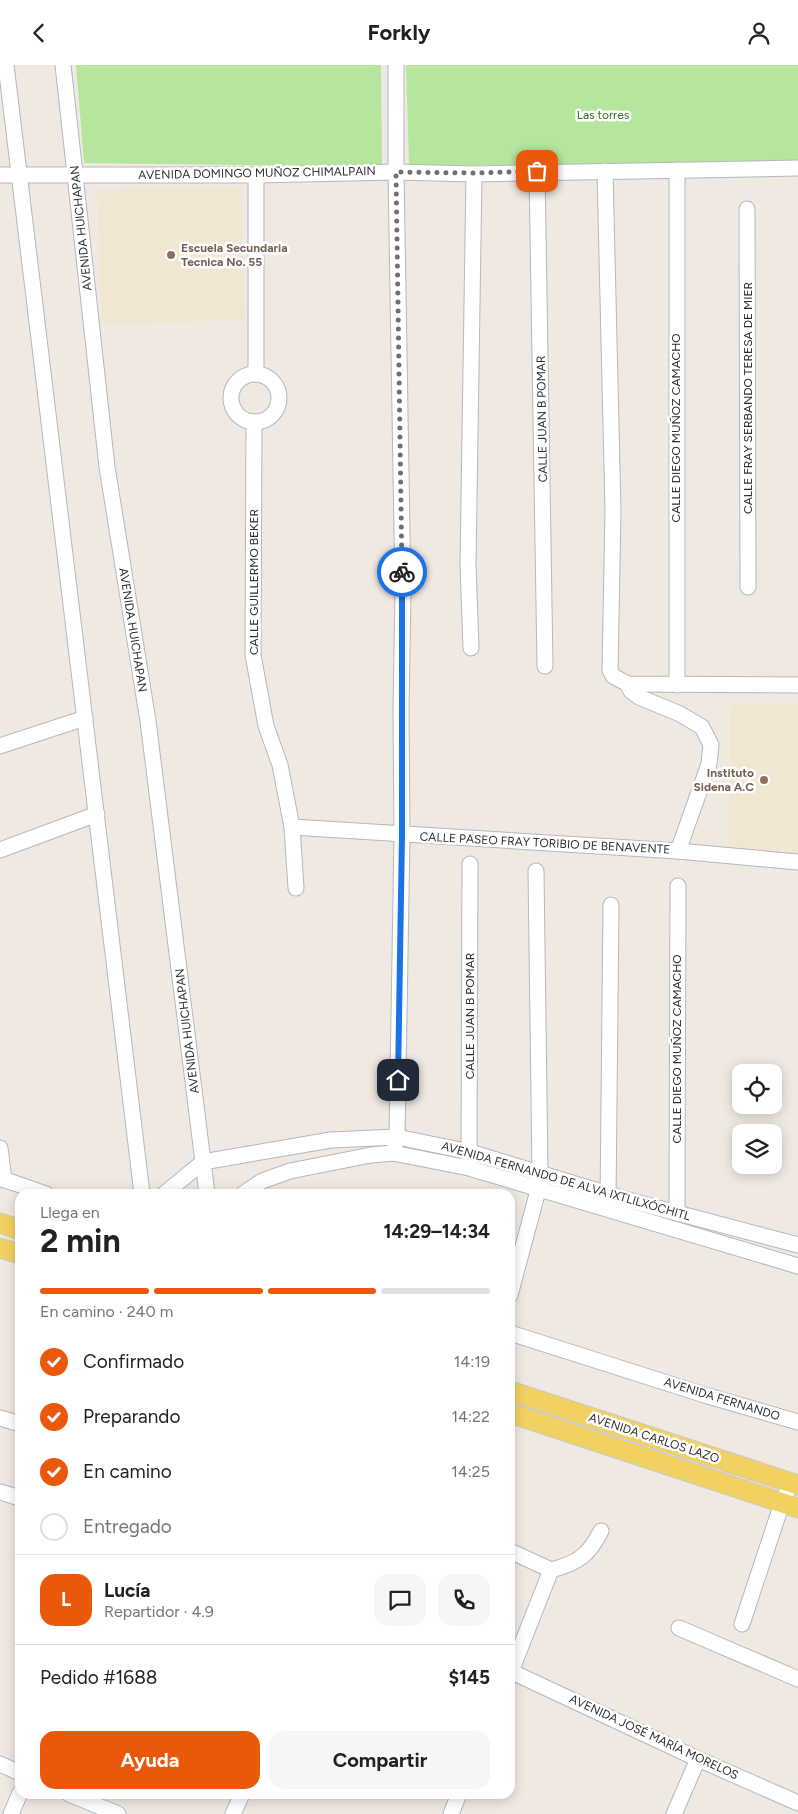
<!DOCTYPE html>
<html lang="es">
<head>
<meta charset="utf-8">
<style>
  body { margin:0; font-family:Figtree,sans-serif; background:#f6f6f6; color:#202124; height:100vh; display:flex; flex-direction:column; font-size:19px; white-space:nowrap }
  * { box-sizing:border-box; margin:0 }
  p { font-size:16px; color:#757577 }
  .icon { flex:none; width:28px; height:28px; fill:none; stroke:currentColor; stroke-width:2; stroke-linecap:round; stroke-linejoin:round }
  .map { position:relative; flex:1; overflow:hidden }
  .drawer { position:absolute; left:15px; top:1124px; width:500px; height:610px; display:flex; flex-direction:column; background:#fff; border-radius:15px; box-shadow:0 2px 12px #0003 }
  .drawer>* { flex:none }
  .fabs { position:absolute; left:732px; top:999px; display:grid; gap:10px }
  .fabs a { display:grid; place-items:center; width:50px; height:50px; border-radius:10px; background:#fff; box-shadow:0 2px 12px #0003; font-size:25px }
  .pin { position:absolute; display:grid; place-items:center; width:42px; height:42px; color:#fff; margin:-21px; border-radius:10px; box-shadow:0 2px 8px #0006 }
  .courier { position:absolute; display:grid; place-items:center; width:50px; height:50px; margin:-25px; border:4px solid #1a73e8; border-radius:50%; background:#fff; color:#222; box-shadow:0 1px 6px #0007 }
  .headline em { font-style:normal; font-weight:700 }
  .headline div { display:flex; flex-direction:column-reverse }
  .headline { display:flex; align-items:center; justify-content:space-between; height:85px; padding:0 25px }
  h1 { font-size:32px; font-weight:700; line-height:38px }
  .bar { display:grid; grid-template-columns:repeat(4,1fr); gap:8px 5px; align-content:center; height:60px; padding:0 25px }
  .bar i { height:6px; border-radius:4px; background:#e0e0e0 }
  .bar .active { background:#ea580c }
  .bar p { grid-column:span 4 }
  .line { display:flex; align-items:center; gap:12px; padding:0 25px; border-top:1px solid #e0e0e0 }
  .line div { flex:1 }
  .round { display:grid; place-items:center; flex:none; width:52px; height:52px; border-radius:15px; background:#f6f6f6 }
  ol { padding:0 25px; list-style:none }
  li { display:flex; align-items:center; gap:15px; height:55px }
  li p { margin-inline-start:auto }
  li .icon { padding:5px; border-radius:50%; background:#ea580c; color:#fff; stroke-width:4 }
  li:last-child { color:#757577 }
  li i { width:28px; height:28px; border:2px solid #e0e0e0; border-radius:50% }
  .cta { display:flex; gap:10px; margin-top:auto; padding:10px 25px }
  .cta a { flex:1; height:58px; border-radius:15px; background:#ea580c; color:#fff; font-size:20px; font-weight:700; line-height:58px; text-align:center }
  .cta a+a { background:#f6f6f6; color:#202124 }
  header { display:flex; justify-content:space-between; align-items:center; height:65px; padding:0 25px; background:#fff; font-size:22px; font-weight:700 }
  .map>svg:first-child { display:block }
  .education { fill:#f0e6d1 }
  .green { fill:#b6e59e }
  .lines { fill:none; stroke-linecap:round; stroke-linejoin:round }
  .minor-casing { stroke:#b4b7c1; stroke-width:17 }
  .major-casing { stroke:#c9c9c9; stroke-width:21 }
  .minor { stroke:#fff; stroke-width:15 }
  .major { stroke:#f2d163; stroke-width:19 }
  .done { stroke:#726f6d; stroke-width:5; stroke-dasharray:0 9 }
  .route { stroke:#1a73e8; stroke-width:6 }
  .education-dot { fill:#8d6e63; stroke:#fff; stroke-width:2 }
  .labels { text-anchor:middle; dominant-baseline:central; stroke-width:5; stroke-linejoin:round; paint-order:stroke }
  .park-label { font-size:12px; fill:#2c6e1b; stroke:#fff }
  .street-label { font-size:12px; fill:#2e2e2e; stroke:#fff }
  .education-label { font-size:12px; font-weight:bold; fill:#785e54; stroke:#fff; text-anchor:start }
</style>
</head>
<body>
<header><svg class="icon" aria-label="back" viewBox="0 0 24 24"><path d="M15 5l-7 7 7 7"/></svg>Forkly<svg class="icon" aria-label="person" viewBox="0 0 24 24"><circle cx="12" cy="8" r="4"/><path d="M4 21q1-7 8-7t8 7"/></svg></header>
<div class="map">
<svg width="798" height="1749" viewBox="0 0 798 1749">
  <rect width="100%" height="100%" fill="#efe9e1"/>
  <g class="education">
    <polygon points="241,121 245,255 102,259 97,125"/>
    <polygon points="798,638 798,797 729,790 730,640"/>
  </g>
  <g class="green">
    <polygon points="76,0 381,0 382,102 84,98"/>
    <polygon points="406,0 798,0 798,101 409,100"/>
  </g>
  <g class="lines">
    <defs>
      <g id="minor">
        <polyline points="6,0 142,1129"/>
        <polyline points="63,0 107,402 148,656 207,1129"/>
        <polyline points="677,105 677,620"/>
        <polyline points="537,106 545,601"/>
        <polyline points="605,106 613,445 610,605 613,611 628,619 798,620"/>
        <polyline points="0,110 256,110 396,107 474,109 798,103"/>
        <polyline points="747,144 748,522"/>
        <polyline points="256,309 256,110"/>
        <circle cx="255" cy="333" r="24"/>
        <polyline points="254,357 253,590 266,661 280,700 292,762 296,823"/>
        <polyline points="471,583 468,500 474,109"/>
        <polyline points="628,619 631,626 639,632 680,649 702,662 711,680 709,699 678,786"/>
        <polyline points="0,681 85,653"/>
        <polyline points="292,762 678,786 798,797"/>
        <polyline points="0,785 97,749"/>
        <polyline points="0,1083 4,1115"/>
        <polyline points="393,1088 397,1072 402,770 401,645 403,527 396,107 396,0"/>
        <polyline points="469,1096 470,799"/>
        <polyline points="0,1113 46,1129"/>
        <polyline points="164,1129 203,1097 331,1075 397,1072 470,1087 628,1135 798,1180"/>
        <polyline points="243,1129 262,1116 290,1106 371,1090 393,1088 469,1103 798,1201"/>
        <polyline points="608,1136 611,840"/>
        <polyline points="677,1147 678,821"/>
        <polyline points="510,1230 536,1133 540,1107 536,806"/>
        <polyline points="510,1268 708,1331 798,1357"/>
        <polyline points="0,1353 20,1359"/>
        <polyline points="0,1427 20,1433"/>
        <polyline points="510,1486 551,1505"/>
        <path d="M551 1505C578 1498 589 1490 601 1466"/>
        <polyline points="742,1559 782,1438 791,1418"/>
        <polyline points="679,1563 798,1614"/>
        <polyline points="510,1606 698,1694 798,1738"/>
        <polyline points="510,1609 551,1505"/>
        <polyline points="0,1699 20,1708"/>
        <polyline points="69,1729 118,1749"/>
        <polyline points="11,1749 20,1728"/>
        <polyline points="233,1749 242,1729"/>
        <polyline points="451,1749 459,1729"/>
        <polyline points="674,1749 698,1694"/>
      </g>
      <g id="major">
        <polyline points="0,1158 20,1165"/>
        <polyline points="0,1183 20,1189"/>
        <polyline points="510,1326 798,1420"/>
        <polyline points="510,1348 798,1443"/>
      </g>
    </defs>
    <use href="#minor" class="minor-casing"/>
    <use href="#major" class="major-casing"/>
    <use href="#minor" class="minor"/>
    <use href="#major" class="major"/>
  </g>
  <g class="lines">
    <polyline class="done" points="402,507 396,107 474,108 537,106"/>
    <polyline class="route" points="398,1015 402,770 402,507"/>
  </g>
  <g class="education-dot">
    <circle cx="171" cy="190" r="5"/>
    <circle cx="764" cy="715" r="5"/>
  </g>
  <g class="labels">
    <g class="park-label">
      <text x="603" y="50">Las torres</text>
    </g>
    <g class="street-label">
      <text transform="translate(257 108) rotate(-1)">AVENIDA DOMINGO MUÑOZ CHIMALPAIN</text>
      <text transform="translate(81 163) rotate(-96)">AVENIDA HUICHAPAN</text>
      <text transform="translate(748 333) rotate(-90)">CALLE FRAY SERBANDO TERESA DE MIER</text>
      <text transform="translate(542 354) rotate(-91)">CALLE JUAN B POMAR</text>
      <text transform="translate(676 363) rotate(-90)">CALLE DIEGO MUÑOZ CAMACHO</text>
      <text transform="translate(254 517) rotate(-90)">CALLE GUILLERMO BEKER</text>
      <text transform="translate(133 565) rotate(81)">AVENIDA HUICHAPAN</text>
      <text transform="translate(545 778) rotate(3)">CALLE PASEO FRAY TORIBIO DE BENAVENTE</text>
      <text transform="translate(470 951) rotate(-90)">CALLE JUAN B POMAR</text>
      <text transform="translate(187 966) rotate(-97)">AVENIDA HUICHAPAN</text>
      <text transform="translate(677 984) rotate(-90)">CALLE DIEGO MUÑOZ CAMACHO</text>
      <text transform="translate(566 1116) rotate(16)">AVENIDA FERNANDO DE ALVA IXTLILXÓCHITL</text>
      <text transform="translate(722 1334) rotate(17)">AVENIDA FERNANDO</text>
      <text transform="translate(654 1373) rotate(18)">AVENIDA CARLOS LAZO</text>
      <text transform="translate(654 1672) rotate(25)">AVENIDA JOSÉ MARÍA MORELOS</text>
    </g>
    <g class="education-label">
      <text x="181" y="183">Escuela Secundaria<tspan x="181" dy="14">Tecnica No. 55</tspan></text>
      <text x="754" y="708" text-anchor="end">Instituto<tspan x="754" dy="14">Sidena A.C</tspan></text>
    </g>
  </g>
</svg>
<div class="fabs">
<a><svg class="icon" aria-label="locate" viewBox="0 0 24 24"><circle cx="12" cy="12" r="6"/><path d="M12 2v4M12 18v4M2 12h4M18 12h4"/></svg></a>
<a><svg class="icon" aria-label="layers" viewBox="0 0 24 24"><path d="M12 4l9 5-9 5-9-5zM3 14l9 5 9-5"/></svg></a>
</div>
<div class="pin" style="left:537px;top:106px;background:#ea580c"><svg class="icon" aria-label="bag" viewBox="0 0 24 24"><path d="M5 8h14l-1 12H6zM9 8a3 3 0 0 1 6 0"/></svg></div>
<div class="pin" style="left:398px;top:1015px;background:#1f2937"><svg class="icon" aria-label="home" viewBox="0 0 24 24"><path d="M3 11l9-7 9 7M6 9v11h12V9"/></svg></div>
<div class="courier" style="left:402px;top:507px"><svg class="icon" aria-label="bike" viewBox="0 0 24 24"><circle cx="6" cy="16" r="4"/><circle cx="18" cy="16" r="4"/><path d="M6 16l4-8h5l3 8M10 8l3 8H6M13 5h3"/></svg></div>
<section class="drawer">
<div class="headline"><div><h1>2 min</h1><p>Llega en</p></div><em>14:29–14:34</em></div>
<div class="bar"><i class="active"></i><i class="active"></i><i class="active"></i><i></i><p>En camino · 240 m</p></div>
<ol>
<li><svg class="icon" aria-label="check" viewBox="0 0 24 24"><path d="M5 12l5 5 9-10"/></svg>Confirmado<p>14:19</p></li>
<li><svg class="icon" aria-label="check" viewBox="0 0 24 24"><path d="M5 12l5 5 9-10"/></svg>Preparando<p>14:22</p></li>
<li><svg class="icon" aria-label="check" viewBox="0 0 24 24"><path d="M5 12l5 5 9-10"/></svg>En camino<p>14:25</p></li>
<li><i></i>Entregado</li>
</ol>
<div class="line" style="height:90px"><b class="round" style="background:#ea580c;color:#fff">L</b><div><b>Lucía</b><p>Repartidor · 4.9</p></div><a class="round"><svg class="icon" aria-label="chat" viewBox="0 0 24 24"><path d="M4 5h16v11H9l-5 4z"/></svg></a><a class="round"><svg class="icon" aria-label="phone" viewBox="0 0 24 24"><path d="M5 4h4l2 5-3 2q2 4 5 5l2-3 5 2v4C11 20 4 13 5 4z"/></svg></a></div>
<div class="line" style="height:65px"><div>Pedido #1688</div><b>$145</b></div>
<div class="cta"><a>Ayuda</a><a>Compartir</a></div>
</section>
</div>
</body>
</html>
